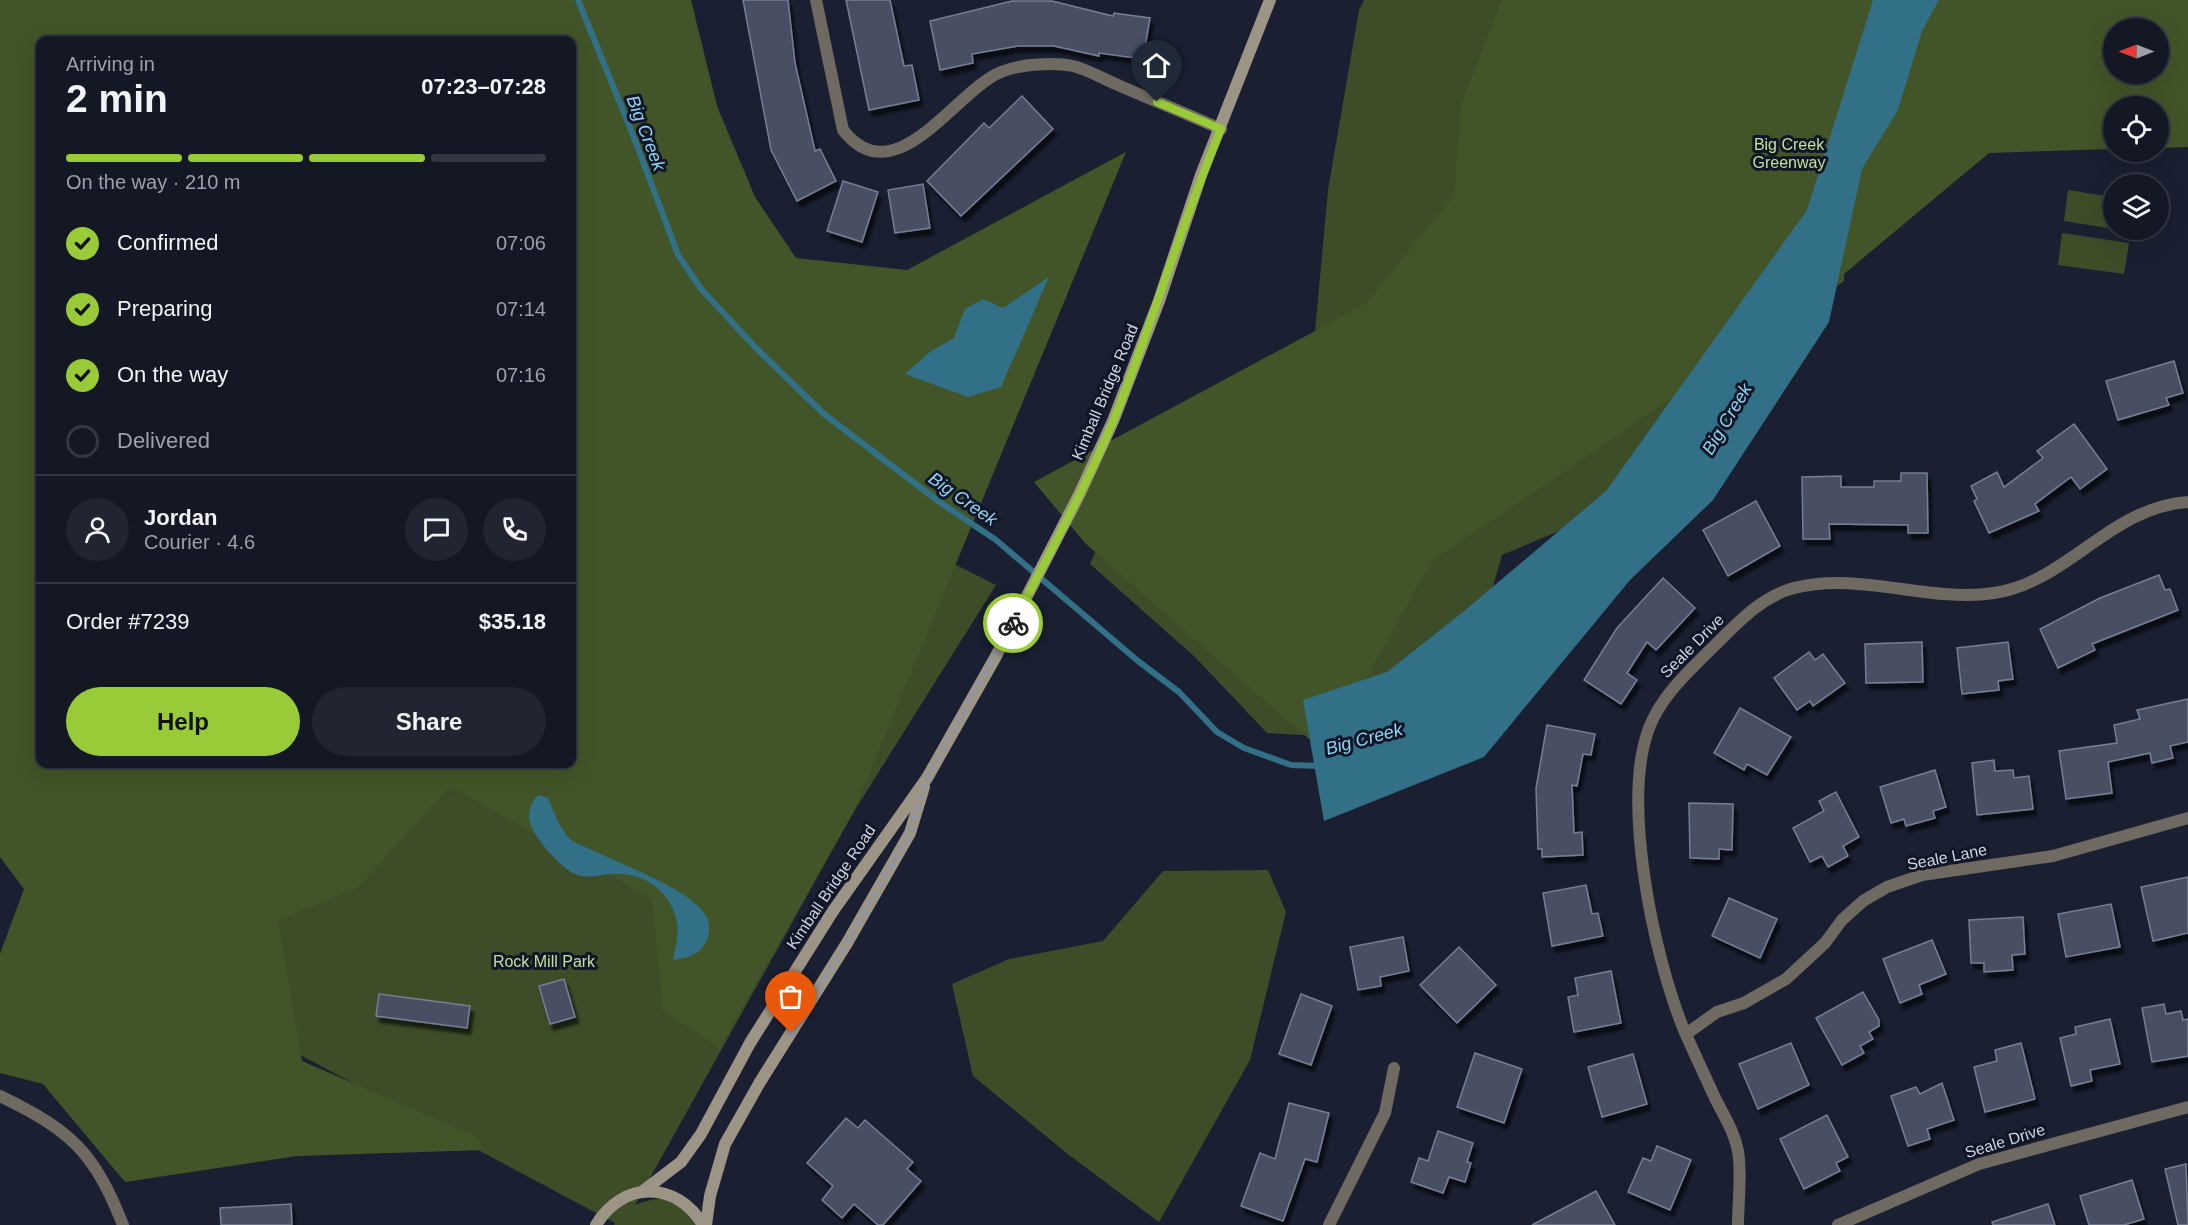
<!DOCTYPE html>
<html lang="en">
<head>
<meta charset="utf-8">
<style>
  body { margin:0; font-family:Helvetica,sans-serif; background:#212532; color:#f1f3f6; height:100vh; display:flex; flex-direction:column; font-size:22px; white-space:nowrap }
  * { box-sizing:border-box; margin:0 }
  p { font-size:20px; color:#9da0a7 }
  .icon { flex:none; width:33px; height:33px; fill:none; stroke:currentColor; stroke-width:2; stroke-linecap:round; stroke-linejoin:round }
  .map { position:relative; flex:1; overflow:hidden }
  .drawer { position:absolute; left:36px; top:36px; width:540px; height:732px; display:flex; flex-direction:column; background:#141825; border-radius:12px; box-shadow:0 6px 24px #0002,0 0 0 2px #333742 }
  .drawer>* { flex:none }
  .needle { width:39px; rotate:270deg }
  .buttons { position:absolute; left:2103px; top:18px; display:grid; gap:12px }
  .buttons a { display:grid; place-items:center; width:66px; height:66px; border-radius:50%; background:#141825; box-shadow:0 6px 24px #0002,0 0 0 2px #333742; font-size:30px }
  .pin { position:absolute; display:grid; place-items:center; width:51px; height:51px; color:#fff; margin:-62px -26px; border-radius:50% 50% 50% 0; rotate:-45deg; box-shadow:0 0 6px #0007 }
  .pin .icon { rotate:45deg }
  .courier { position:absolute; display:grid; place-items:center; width:60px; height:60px; margin:-30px; border:4px solid #98cb37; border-radius:50%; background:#fff; color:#222; box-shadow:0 2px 8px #0007 }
  .head em { font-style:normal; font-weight:700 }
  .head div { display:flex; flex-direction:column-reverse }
  .head { display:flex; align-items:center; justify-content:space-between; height:102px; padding:0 30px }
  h1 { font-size:39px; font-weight:700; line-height:45px }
  .bar { display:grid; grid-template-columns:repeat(4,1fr); gap:9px 6px; align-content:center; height:72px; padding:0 30px }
  .bar i { height:8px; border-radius:4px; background:#333742 }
  .bar .on { background:#98cb37 }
  .bar p { grid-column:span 4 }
  .line { display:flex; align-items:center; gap:15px; padding:0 30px; border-top:2px solid #333742 }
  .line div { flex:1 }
  .round { display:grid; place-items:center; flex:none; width:63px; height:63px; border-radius:32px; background:#212532 }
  ol { padding:0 30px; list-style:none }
  li { display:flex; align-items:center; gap:18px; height:66px }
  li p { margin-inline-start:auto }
  li .icon { padding:6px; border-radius:50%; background:#98cb37; color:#111; stroke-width:4 }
  li:last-child { color:#9da0a7 }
  li i { width:33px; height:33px; border:3px solid #333742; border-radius:50% }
  .action { display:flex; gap:12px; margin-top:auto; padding:12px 30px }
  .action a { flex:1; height:69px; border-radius:36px; background:#98cb37; color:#111; font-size:24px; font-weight:700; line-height:69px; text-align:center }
  .action a+a { background:#212532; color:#f1f3f6 }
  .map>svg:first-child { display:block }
  .green { fill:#3c4d28 }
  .forest { fill:#415528; fill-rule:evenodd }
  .water { fill:#327088 }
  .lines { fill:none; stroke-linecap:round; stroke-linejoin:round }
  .stream { stroke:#327088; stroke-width:6 }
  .building { fill:#495064; stroke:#767e94; stroke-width:1.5; filter:url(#shadow) }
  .street { stroke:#6f6a61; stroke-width:12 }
  .secondary { stroke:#9c9485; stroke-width:12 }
  .done { stroke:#9094a3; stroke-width:6; stroke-dasharray:0 10.8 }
  .route { stroke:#98cb37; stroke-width:8 }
  .labels { text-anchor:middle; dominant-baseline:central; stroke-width:6; stroke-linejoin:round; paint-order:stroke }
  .park-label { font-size:16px; fill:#bfe298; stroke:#111627 }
  .street-label { font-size:16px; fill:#cfd3e0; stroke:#111627 }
  .water-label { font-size:18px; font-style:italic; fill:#8fd7f5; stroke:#111627 }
</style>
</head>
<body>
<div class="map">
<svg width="2188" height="1225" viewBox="0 0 2188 1225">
  <defs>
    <filter id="shadow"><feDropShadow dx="3.5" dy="6" stdDeviation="1.5" flood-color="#0009"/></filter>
  </defs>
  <rect width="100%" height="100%" fill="#1a2031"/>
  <g class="green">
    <polygon points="1364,0 1501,0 1462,100 1770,45 1652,492 1502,555 1472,659 1356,738 1267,733 1195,657 1090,564 1117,505 1310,386 1328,190 1359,10"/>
    <polygon points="2068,190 2113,197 2113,229 2064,221"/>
    <polygon points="2062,233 2129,243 2124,274 2058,265"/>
    <path d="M827 500 996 585 853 813 635 1205C663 1194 683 1195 696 1225H614L615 1223 244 1025 185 764H572Z"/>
    <polygon points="1268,870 1286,912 1250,1060 1159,1222 1069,1155 973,1076 952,984 1009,959 1103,941 1163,871"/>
  </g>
  <g class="forest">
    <path d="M0 0H691L717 106 755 197 796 258 907 270 1126 152 853 813 719 1048 663 1011 652 899 450 786 357 888 278 920 302 1061 477 1137 484 1150 297 1156 125 1182 43 1084 0 1073V954L24 889 0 857ZM40 40H572V764H40Z"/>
    <path d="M1501 0H2188V147L2159 148 2158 106H2114L2113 149 1989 153 1844 274V281L1431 562 1325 753 1085 543 1034 482 1367 303 1454 195 1462 100ZM2114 28H2158V74H2114Z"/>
  </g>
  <g class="water">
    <polygon points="1873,0 1939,0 1922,31 1898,110 1862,169 1829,322 1713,500 1630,580 1484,757 1324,821 1303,700 1387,672 1463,612 1606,491 1807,210"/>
    <polygon points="1049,277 1001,387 968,397 905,374 931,351 954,338 965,309 983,299 1003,308"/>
    <path d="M538 795 548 798C553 810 562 834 573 841 604 858 687 886 705 914 712 924 710 939 702 948 695 956 683 959 673 960 675 949 679 935 677 923 672 893 645 872 614 874 601 874 585 880 573 873 559 866 528 832 529 816 529 808 532 801 538 795Z"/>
  </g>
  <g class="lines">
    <polyline class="stream" points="578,0 633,135 678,255 702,290 757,349 824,414 938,501 996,540 1138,661 1179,692 1217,732 1244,748 1291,765 1322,766"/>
  </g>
  <g class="building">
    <polygon points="743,0 788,0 795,63 815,151 820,149 836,181 797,201 771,150"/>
    <polygon points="846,0 890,0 904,66 912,65 919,100 869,110"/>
    <polygon points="1012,1 1052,1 1113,16 1114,13 1150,18 1143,59 1099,53 1099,56 1054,46 1018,46 972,54 973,63 940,70 930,21"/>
    <polygon points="1022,96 1053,129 961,216 927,181 984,123 989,128"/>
    <polygon points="843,181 878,192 862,242 827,231"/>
    <polygon points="923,184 930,228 895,233 888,190"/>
    <polygon points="2174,361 2183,393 2166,398 2169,405 2118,420 2106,381"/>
    <polygon points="2074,424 2107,469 2080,489 2071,477 2035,504 2039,511 1989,533 1974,501 1977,499 1971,486 1997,472 2004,487 2043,458 2037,451"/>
    <polygon points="1901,473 1927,473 1928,533 1908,533 1908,525 1829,524 1830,539 1803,539 1802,477 1841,476 1841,487 1874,487 1874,481 1901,481"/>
    <polygon points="1756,501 1780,546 1728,576 1703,530"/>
    <polygon points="2159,575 2165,590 2170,589 2178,610 2092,644 2095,650 2058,668 2040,629 2100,598"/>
    <polygon points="1663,578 1695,608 1656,650 1647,642 1627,673 1637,680 1621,704 1584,680 1617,628"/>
    <polygon points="1922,642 1923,682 1866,683 1865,644"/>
    <polygon points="2008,642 2013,679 1998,681 1999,690 1962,694 1957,648"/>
    <polygon points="1809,652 1815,660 1823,654 1845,683 1813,706 1810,701 1797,710 1774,678"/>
    <polygon points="2188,699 2188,742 2170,746 2173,758 2152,763 2150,753 2108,762 2112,793 2066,799 2059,751 2117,743 2114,725 2140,719 2137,710"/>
    <polygon points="1740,708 1791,737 1767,775 1747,764 1744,770 1714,753"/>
    <polygon points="1547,725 1595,734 1591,755 1583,754 1577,786 1572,785 1574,833 1582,832 1583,855 1542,857 1542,849 1538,849 1536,788"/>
    <polygon points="1994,760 1995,771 2013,770 2014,778 2029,776 2033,809 1977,815 1972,763"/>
    <polygon points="1935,770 1946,807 1933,811 1935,818 1906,826 1904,819 1891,823 1880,787"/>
    <polygon points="1836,792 1859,837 1843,846 1848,856 1828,867 1822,856 1810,862 1793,828 1824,811 1819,801"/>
    <polygon points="1689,803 1733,804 1732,850 1719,849 1719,859 1690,858"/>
    <polygon points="2188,877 2188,933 2153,941 2141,887"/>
    <polygon points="1586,885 1592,914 1598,913 1603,936 1552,946 1543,893"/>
    <polygon points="1729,898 1777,919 1760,958 1712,936"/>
    <polygon points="2111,904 2120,947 2066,957 2058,914"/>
    <polygon points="2023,917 2025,954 2012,955 2013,970 1984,972 1984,963 1971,963 1969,920"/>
    <polygon points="1403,937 1409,971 1380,977 1381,986 1358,990 1350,947"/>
    <polygon points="1932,940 1946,974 1919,985 1922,994 1900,1003 1883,959"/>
    <polygon points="1459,947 1496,985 1457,1023 1420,985"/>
    <polygon points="1611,971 1621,1023 1574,1032 1568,997 1578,995 1575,978"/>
    <polygon points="564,979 575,1017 550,1024 539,986"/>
    <polygon points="1863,992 1879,1020 1879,1026 1869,1032 1873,1039 1860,1046 1864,1053 1842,1065 1816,1018"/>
    <polygon points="379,994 470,1006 467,1028 376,1016"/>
    <polygon points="1301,994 1332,1006 1311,1065 1279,1054"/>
    <polygon points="2164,1004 2166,1014 2181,1011 2183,1020 2188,1019 2188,1056 2152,1062 2142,1008"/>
    <polygon points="2110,1019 2120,1064 2090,1070 2092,1081 2071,1086 2060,1038 2076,1034 2075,1027"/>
    <polygon points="1791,1043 1809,1085 1758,1109 1739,1064"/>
    <polygon points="2021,1043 2035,1099 1985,1112 1974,1067 1997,1061 1995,1050"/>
    <polygon points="1475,1053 1522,1069 1504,1123 1457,1107"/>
    <polygon points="1633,1054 1647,1104 1602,1117 1588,1067"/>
    <polygon points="1942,1083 1954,1120 1927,1129 1930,1139 1908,1146 1891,1096 1916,1087 1920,1094"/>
    <polygon points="1289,1103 1329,1113 1317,1162 1305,1159 1283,1221 1241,1206 1260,1153 1275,1159"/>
    <polygon points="1827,1115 1848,1157 1836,1163 1840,1171 1804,1189 1780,1139"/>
    <polygon points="846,1118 858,1128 865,1120 913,1162 907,1169 921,1181 883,1225 878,1225 854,1204 842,1218 822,1200 833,1186 807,1163"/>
    <polygon points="1438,1131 1473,1143 1467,1162 1471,1163 1465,1182 1449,1177 1443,1193 1411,1182 1419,1158 1428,1161"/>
    <polygon points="1657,1146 1691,1160 1670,1210 1628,1192 1643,1158 1651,1161"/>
    <polygon points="2186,1164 2188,1225 2178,1225 2165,1169"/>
    <polygon points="2132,1180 2144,1219 2124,1225 2089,1225 2080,1196"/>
    <polygon points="1596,1191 1615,1225 1532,1225"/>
    <polygon points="291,1204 292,1225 221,1225 220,1208"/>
    <polygon points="2048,1204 2055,1225 1993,1225 1992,1222"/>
  </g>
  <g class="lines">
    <g class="street">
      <path d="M816 0 843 130C895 197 956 90 1001 72 1020 64 1054 62 1073 66 1089 70 1105 80 1120 86 1153 100 1187 114 1221 129"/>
      <polyline points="1686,1034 1717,1012 1744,1003 1786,979 1825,943 1842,920 1863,901 1887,887 1922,875 2053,856 2188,818"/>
      <path d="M0 1096C70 1130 94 1151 123 1225"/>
      <polyline points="1329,1225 1385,1113 1394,1068"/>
      <path d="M1738 1225C1738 1202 1742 1174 1738 1151 1734 1131 1724 1116 1715 1098 1705 1076 1694 1053 1684 1030 1654 957 1621 803 1649 728 1661 697 1685 675 1708 652 1733 628 1759 597 1794 588 1860 571 1928 603 1994 593 2068 582 2110 507 2188 502"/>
      <polyline points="1838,1225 1979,1164 2188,1107"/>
    </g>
    <g class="secondary">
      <polyline points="643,1191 681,1162 701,1134 750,1043 833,911 927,778 995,658 1079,495 1113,421 1159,301 1201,175 1270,0"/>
      <path d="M596 1225C623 1180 677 1181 703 1225"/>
      <polyline points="706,1225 710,1196 725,1144 760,1082 847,943 910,833 924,787"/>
    </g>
  </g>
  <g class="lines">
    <polyline class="done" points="791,1033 847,943 910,833 927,778 1013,623"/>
    <path class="route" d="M1013 623C1048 556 1085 489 1114 419 1153 323 1181 224 1221 129L1157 102"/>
  </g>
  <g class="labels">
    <g class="park-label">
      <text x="1789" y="144">Big Creek<tspan x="1789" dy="18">Greenway</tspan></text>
      <text x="544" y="961">Rock Mill Park</text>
    </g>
    <g class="street-label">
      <text transform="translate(1105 392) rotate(-67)">Kimball Bridge Road</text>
      <text transform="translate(1692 646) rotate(-45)">Seale Drive</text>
      <text transform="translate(1947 857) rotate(-11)">Seale Lane</text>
      <text transform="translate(831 887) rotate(-56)">Kimball Bridge Road</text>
      <text transform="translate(2005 1141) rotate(-17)">Seale Drive</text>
    </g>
    <g class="water-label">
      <text transform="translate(646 133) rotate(69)">Big Creek</text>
      <text transform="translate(1727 419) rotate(-59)">Big Creek</text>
      <text transform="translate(963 499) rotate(35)">Big Creek</text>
      <text transform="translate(1364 739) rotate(-15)">Big Creek</text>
    </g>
  </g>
</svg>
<div class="buttons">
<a><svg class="needle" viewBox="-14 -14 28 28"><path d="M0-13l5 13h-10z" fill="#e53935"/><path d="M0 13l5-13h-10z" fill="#9da0a7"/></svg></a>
<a><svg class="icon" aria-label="locate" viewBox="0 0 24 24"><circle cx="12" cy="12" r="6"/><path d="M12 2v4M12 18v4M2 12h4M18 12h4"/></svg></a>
<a><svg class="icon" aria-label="layers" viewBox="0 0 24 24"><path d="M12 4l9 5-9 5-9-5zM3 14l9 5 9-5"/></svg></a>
</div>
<div class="pin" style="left:791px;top:1033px;background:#ea580c"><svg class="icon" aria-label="bag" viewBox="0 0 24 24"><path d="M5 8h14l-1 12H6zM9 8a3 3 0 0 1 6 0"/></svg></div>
<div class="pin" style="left:1157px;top:102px;background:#1f2937"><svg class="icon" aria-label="home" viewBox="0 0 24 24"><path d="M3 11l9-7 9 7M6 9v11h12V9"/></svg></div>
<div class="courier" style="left:1013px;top:623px"><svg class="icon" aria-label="bike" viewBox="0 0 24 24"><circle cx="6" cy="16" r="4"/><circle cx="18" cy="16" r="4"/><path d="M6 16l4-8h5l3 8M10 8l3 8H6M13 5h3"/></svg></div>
<section class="drawer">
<div class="head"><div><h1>2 min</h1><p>Arriving in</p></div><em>07:23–07:28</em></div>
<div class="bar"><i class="on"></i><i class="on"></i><i class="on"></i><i></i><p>On the way · 210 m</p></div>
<ol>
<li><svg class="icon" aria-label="check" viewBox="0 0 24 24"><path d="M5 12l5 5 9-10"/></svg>Confirmed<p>07:06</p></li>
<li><svg class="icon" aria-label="check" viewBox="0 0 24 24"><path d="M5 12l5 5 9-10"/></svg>Preparing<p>07:14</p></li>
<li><svg class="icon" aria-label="check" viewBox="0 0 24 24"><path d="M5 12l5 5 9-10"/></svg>On the way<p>07:16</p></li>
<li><i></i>Delivered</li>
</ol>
<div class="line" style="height:108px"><a class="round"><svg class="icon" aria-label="person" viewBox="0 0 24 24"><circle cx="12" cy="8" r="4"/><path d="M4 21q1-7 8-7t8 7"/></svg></a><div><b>Jordan</b><p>Courier · 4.6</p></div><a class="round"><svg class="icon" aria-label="chat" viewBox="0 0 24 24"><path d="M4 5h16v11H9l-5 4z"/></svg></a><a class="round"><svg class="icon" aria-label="phone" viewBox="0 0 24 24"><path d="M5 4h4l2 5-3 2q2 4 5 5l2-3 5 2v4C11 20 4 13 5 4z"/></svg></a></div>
<div class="line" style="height:78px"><div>Order #7239</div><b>$35.18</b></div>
<div class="action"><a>Help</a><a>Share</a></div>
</section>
</div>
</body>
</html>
